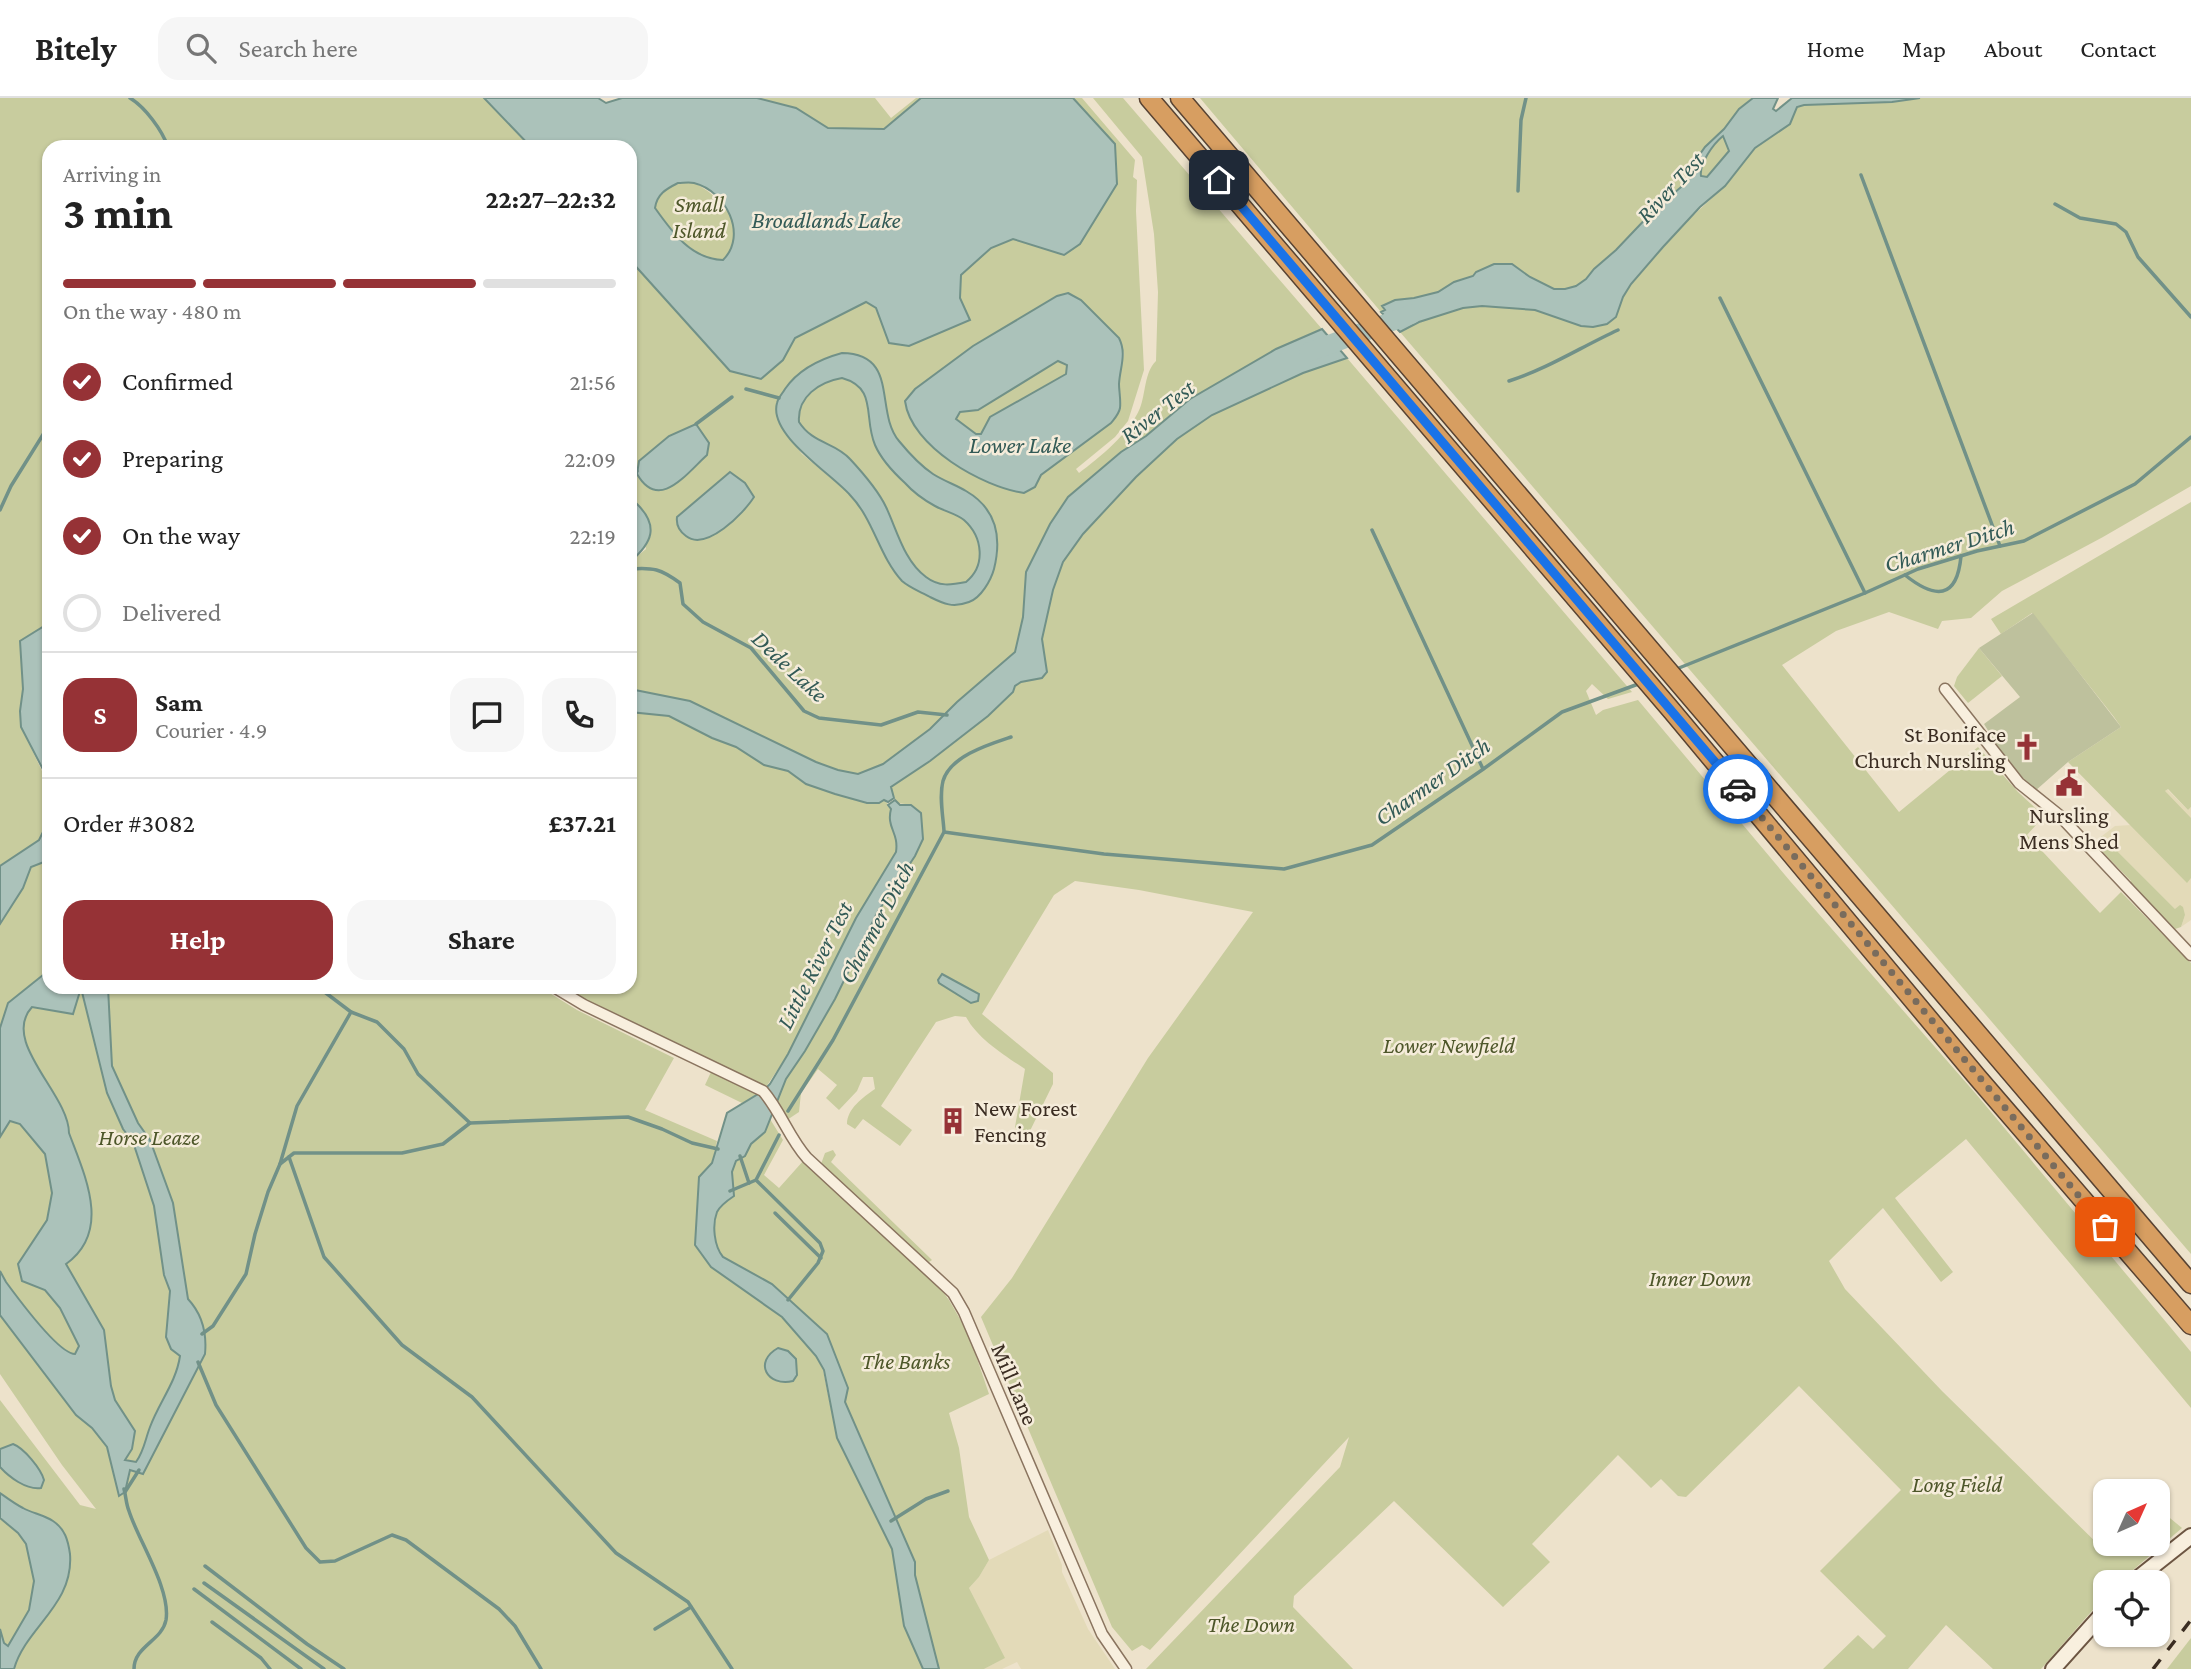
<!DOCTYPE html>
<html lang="en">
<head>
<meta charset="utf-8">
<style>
  body { margin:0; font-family:"Crimson Pro",serif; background:#f6f6f6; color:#222; height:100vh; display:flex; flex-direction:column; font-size:26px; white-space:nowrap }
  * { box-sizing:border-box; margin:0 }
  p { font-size:23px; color:#767676 }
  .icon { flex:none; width:38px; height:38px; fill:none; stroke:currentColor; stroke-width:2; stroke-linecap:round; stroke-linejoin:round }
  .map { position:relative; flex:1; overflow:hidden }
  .panel { position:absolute; left:42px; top:42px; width:595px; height:854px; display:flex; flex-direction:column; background:#fff; border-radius:21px; box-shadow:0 2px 5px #0004 }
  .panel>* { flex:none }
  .needle { width:46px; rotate:45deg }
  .tools { position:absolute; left:2093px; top:1381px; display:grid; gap:14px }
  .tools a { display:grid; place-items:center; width:77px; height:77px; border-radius:14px; background:#fff; box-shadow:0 2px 5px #0004; font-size:35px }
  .pin { position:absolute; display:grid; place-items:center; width:60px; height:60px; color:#fff; margin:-30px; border-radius:14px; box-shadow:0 4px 10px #0006 }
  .courier { position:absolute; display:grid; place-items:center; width:70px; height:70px; margin:-35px; border:5px solid #1a73e8; border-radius:50%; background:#fff; color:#222; box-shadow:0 2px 9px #0007 }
  .summary em { font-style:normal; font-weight:700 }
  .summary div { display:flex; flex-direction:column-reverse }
  .summary { display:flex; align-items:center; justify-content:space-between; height:119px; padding:0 21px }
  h1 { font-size:46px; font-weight:700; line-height:52px }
  .bar { display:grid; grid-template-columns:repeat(4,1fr); gap:10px 7px; align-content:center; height:84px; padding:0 21px }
  .bar i { height:9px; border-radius:5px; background:#e0e0e0 }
  .bar .selected { background:#963236 }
  .bar p { grid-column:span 4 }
  .line { display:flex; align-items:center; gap:18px; padding:0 21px; border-top:2px solid #e0e0e0 }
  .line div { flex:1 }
  .round { display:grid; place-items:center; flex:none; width:74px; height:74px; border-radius:21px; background:#f6f6f6 }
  ol { padding:0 21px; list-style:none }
  li { display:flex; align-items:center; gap:21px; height:77px }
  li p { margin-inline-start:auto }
  li .icon { padding:7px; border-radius:50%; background:#963236; color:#fff; stroke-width:4 }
  li:last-child { color:#767676 }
  li i { width:38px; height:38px; border:4px solid #e0e0e0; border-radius:50% }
  .action { display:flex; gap:14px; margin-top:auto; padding:14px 21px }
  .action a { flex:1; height:80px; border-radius:21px; background:#963236; color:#fff; font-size:28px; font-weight:700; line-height:80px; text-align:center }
  .action a+a { background:#f6f6f6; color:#222 }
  header { display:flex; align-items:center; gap:42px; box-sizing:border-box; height:98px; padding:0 35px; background:#fff; border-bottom:2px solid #e0e0e0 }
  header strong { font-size:33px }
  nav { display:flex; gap:38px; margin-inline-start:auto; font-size:24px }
  .search { width:490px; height:63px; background:#f6f6f6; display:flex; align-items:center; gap:18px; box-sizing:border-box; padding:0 24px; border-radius:21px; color:#767676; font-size:26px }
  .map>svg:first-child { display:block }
  .farmland { fill:#e3dab8 }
  .green { fill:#c8cc9e; fill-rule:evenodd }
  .cemetery { fill:#bec19d }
  .water { fill:#abc2ba; stroke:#719188; stroke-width:2; fill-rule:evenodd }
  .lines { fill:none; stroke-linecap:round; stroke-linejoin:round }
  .stream { stroke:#719188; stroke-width:3.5 }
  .river { stroke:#abc2ba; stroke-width:19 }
  .street-casing { stroke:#8a745f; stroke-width:13 }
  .secondary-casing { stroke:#6c5542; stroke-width:18 }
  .highway-casing { stroke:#584333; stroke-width:21 }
  .street { stroke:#f8efde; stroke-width:10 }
  .secondary { stroke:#f8efde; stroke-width:14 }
  .highway { stroke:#d79e61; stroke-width:18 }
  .rail { stroke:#3b2d22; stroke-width:3.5; stroke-dasharray:12 12; stroke-linecap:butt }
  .done { stroke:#796c5d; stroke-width:7; stroke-dasharray:0 12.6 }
  .route { stroke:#1a73e8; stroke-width:9 }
  .labels { text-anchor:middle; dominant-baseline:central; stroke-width:5; stroke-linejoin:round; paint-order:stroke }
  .park-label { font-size:23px; font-style:italic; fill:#4d5629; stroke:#f5ecda }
  .poi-label { font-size:23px; fill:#3b2d22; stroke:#f5ecda; text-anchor:end }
  .street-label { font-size:23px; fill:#3b2d22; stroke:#f5ecda }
  .water-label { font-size:24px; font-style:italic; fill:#325a56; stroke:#f5ecda }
</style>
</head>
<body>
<header>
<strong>Bitely</strong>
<div class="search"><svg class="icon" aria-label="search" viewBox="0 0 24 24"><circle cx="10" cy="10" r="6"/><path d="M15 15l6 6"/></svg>Search here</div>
<nav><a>Home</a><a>Map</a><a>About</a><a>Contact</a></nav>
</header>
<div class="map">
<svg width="2191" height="1571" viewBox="0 0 2191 1571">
  <rect width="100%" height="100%" fill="#ede2cb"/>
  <g class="farmland">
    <polygon points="2167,691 2188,712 2191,709 2191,822 2181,829 2185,817 2176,812 2102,738 2115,728 2131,727"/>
    <polygon points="1048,1432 1062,1467 1062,1474 1088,1531 1115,1571 1021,1571 1017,1564 1002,1571 984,1571 1004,1560 969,1490 979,1479 989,1462"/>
  </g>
  <g class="green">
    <polygon points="0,0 484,0 531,49 49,49 49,525 20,543 23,591 20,611 21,629 43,675 49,673 49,889 540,889 577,912 674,960 645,1012 717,1043 712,1065 699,1079 695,1147 711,1169 782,1219 816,1258 823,1272 837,1340 892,1451 904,1528 923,1571 10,1571 0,1531 0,1302 80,1407 96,1411 62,1367 0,1276"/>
    <polygon points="757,0 875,0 891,20 916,0 921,0 884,31 828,30 796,10"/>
    <path d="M1073 0H1082L1135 62 1133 79 1137 82 1136 113 1144 272 1128 323 1115 339 1076 371 1079 375C1099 360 1130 335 1140 310 1146 295 1144 275 1156 263L1158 194 1154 136 1142 59 1093 0H1123L1322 231 1276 251 1190 301 1146 338 1121 354 1068 399 1026 474 1023 519 1015 554 957 604 930 631 883 666 858 677 838 672 816 664 690 603 630 591V464L646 451 636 405 630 407V162L730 273 783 262 795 240 866 204 876 210 889 245 909 248 970 222 960 200V177L991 150 1013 141 1064 157 1080 146 1117 86 1115 46ZM1068 196 1081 202 1119 240 1124 256 1119 282 1120 309 1111 325 1041 377 1035 389 1017 394 963 372 932 349 910 319 905 303 915 291 973 248 1057 198ZM842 255C896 256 877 304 894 336 901 350 919 366 931 375 948 387 968 391 982 405 988 412 991 422 994 430 1005 457 991 482 973 503L896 475 865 415 851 397 802 356 792 343 779 300 791 283Z"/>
    <polygon points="1200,0 1752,0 1739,11 1687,84 1653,113 1616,152 1594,171 1586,181 1623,199 1631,186 1686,124 1725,88 1755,50 1777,33 1786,29 1797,9 1804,7 1892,4 1920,0 2191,0 2191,388 2103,439 2002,493 1971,520 1942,523 1938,531 1889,514 1836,533 1782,567 1899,714 1978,649 2018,694 2044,718 2027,737 2100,815 2121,794 2191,865 2191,1156 1400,234 1420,223 1402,202 1395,202 1381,214"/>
    <path d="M1723 38 1725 40 1729 53 1707 79 1701 78C1699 65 1712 46 1723 38Z"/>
    <path d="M693 84C722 99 753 132 723 162 691 161 672 134 655 110 658 90 675 85 693 84Z"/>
    <path d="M1347 260 1632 594 1608 601 1592 586 1586 593 1596 617 1603 612 1638 602 1790 783 1976 996 2191 1254V1310L1966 1041 1895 1100 1953 1174 1941 1184 1883 1110 1829 1163 1845 1191 1942 1293 2110 1458 2123 1446H2158L2159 1411 2182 1430 2119 1484H2105V1498L2041 1571H1993L1946 1527 1908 1571H1823L1858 1537 1873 1551 1886 1538 1820 1473 1901 1392 1799 1288 1686 1399 1678 1398 1661 1381 1651 1390 1618 1357 1532 1446 1550 1464 1503 1509 1394 1403 1294 1498 1293 1509 1353 1571H1146L1340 1369 1349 1339 1150 1552 1142 1547 1132 1553 1112 1529 981 1219 1012 1180 1148 960 1253 814 1139 792 1075 783 1054 797 982 916 1053 975V986L1025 1043 1015 1029 1025 971C1004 957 978 941 966 919L955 918 936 924 881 1008 912 1032 900 1048 863 1021 855 1031 847 1026C847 1011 863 999 875 991L873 979H863L857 993 839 1012 826 1000 837 987 818 971 801 995 799 1014 787 1022 771 996 891 782 905 706 897 705 890 689 930 663 988 618 1015 588 1021 584 1042 580 1047 575 1042 541 1053 492 1063 464 1083 436 1136 379 1177 341 1212 317 1303 275Z"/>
    <polygon points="1058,263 1067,267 1066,276 990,319 981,336 976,336 955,321 960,314 978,311"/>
    <path d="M842 280C878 290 863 319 875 347 880 360 891 371 901 381 910 391 923 401 935 408 944 413 957 416 964 422 983 439 986 468 966 484 951 487 939 489 925 479 904 463 897 432 886 409 878 392 863 375 850 361 835 344 813 346 799 324 797 299 819 284 842 280Z"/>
    <polygon points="2191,404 2191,709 2188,712 2168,691 2165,693 2191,720 2191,780 2187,785 2068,664 2121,629 2114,619 2032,515 2001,536 1991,521"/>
    <polygon points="1979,550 2002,578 1968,605 1954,588 1957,579"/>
    <polygon points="630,614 669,618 712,640 736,649 764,667 788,673 806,686 835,696 867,705 885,702 891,711 889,723 898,742 896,754 856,820 788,956 764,992 734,973 584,901 566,889 630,889"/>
    <polygon points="2102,738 2175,811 2180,807 2183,809 2185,817 2181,829 2175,831 2129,786 2131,783 2094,745"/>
    <polygon points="711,974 759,996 742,1005 705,987"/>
    <path d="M770 1021 783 1042 764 1077 779 1090 804 1062 891 1145 932 1179 949 1202 969 1237 989 1296 949 1315 959 1350 969 1419 989 1462 979 1479 969 1490 1005 1560 984 1571H939L855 1355 837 1268 739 1167C733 1164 725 1161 720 1156 713 1148 713 1123 718 1113 721 1107 729 1102 734 1098L732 1074 736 1063 745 1058 751 1046 765 1034Z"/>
    <polygon points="833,1052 836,1057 831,1064 932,1162 929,1164 913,1153 821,1066 825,1055"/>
    <polygon points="2191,1540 2191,1571 2167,1571"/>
  </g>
  <polygon class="cemetery" points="2033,515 2121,629 2068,664 2035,693 2005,660 1984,626 2020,599 1979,550"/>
  <g class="water">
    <path d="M484 0H598L606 5 622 0H757L796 10 828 30 884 31 921 0H1073L1115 46 1117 86 1080 146 1064 157 1013 141 991 150 961 177 960 200 970 222 909 248 889 245 876 210 866 204 795 240 783 262 761 281 730 273 630 162V49H531ZM678 85C683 85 689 84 694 85 726 93 748 137 723 162 691 161 672 134 655 110 657 96 666 91 678 85Z"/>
    <path d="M1753 0H1778L1773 11 1776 13 1792 0H1920L1892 4 1804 7 1797 9 1790 26 1755 50 1725 88 1700 109 1663 149 1631 186 1623 199 1616 219 1607 226 1593 229 1581 228 1535 212 1482 208 1463 210 1419 224 1400 234 1381 214 1385 212 1382 208 1395 202 1414 200 1438 194 1454 184 1473 178 1476 174 1494 166H1512L1530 179 1554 191H1565L1576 188 1586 181 1594 171 1616 152 1653 113 1687 84 1693 66 1705 49 1724 31 1739 11ZM1723 38 1729 53 1707 79 1701 78C1699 66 1713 46 1723 38Z"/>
    <path d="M1068 195 1081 202 1119 240C1127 256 1120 269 1119 286 1119 293 1121 302 1120 310 1119 316 1115 320 1111 325L1041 377 1035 389 1024 395C983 389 911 349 905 303L915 291 973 248 1057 198ZM1058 263 1067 267 1066 276 990 319 981 336H976L956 321 960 314 978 312Z"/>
    <polygon points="1322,231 1347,260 1303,275 1212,317 1177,341 1136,379 1083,436 1063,464 1053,492 1042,541 1047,574 1042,580 1021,584 1015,588 1013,594 988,618 930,663 891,689 894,700 888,704 884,702 879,705 867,705 835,696 806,686 788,673 764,667 736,649 712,640 669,618 630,614 630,591 690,603 816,664 838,672 858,676 883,666 930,631 957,604 1015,554 1023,519 1026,474 1050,426 1068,399 1121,354 1146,338 1190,301 1276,251"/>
    <path d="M842 255C900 256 874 313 899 343 908 354 921 368 933 376 944 383 956 387 966 393 997 411 1002 439 994 471 991 482 981 500 969 504 953 510 944 506 930 499 921 494 910 490 902 483 879 458 874 422 850 397 832 376 768 337 777 305 778 300 782 296 785 291 798 272 820 261 842 255ZM842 280C878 290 863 319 875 347 881 361 893 374 905 385 913 394 924 402 935 408 944 413 957 416 964 422 983 439 986 468 966 484 951 487 939 489 926 479 904 463 897 432 886 409 878 392 863 375 850 361 835 344 813 346 799 324 797 299 819 284 842 280Z"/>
    <path d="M696 326 709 345 707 357C686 376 659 414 637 376L639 363 669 338Z"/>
    <path d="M730 374 745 385 754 399C744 415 706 454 686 438 679 433 676 427 677 419Z"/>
    <path d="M636 405C660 428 652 445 630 464V407Z"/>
    <polygon points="49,525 49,569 46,573 44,599 49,614 49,683 21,629 20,613 23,591 20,543"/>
    <path d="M895 702 900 707H911L921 715 923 741 915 758 877 815 835 901 805 953 786 981 765 1034 751 1046 745 1058 736 1063 732 1074 734 1098C728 1102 720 1108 717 1114 712 1127 714 1148 723 1159L772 1186 827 1236 848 1290 845 1304 915 1464V1477L939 1571H923L904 1528 892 1451 837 1340 824 1272 816 1258 782 1219 711 1169 695 1147 699 1079 712 1065 727 1015 763 993 770 986 788 956 856 820 896 754C899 734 886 730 891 711L888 707Z"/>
    <polygon points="49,722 49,762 31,769 23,790 0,826 0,768 39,742"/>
    <path d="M49 866V889H108L112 968 138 1025 150 1042 173 1105 188 1201C202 1216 207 1235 205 1256L143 1376 130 1372 125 1394 119 1398 107 1349 92 1330 76 1317 0 1217V1173L6 1184C17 1199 59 1256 75 1256L79 1248 60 1210 45 1192 22 1183 18 1166 47 1122 52 1095 45 1056 20 1026 10 1023 0 1039V930L8 905 48 873ZM81 890 107 995 123 1031 133 1044 154 1108 164 1177 170 1193 166 1239 171 1251 180 1258C176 1285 159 1304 150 1329 145 1342 144 1353 136 1364L125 1362 132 1351 135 1333 115 1302 111 1288 104 1232 66 1166C112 1133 85 1078 69 1035 69 996 0 944 32 909L73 916Z"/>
    <polygon points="942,876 979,896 978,903 971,905 939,885 938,882"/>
    <path d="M778 1250 788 1253 796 1261 797 1277 793 1283C767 1289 753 1264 778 1250Z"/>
    <path d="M13 1346C24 1350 41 1371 44 1382L41 1390C26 1392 9 1379 0 1369V1351Z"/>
    <path d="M0 1395C7 1400 15 1406 23 1410 32 1415 44 1417 53 1423 65 1431 68 1442 70 1456 74 1507 26 1529 14 1571H0V1531L4 1545 8 1548 29 1512 34 1483 26 1446 18 1435 0 1420Z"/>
  </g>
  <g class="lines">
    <g class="stream">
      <path d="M130 0C145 9 162 32 168 49"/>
      <polyline points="1861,77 2000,448"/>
      <polyline points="1518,93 1521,22 1526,0"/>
      <polyline points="2055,106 2080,120 2116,126 2126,134 2138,159 2191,219"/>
      <polyline points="1720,200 1865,495"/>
      <path d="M1509 283C1547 271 1581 249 1618 232"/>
      <polyline points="746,291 779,300"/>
      <polyline points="696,326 732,299"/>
      <polyline points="630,377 637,373"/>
      <polyline points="0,412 11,388 49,327"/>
      <polyline points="1372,432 1483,671"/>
      <path d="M630 471C653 469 661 471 680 485L683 506 703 524 751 550 804 613 819 620 881 627 918 614 947 617"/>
      <path d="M1905 477C1935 501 1957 502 1961 458"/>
      <polyline points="1674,572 1865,495 1918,471 1977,453 2024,443 2135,386 2191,339"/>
      <path d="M944 733C943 717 939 699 943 683 950 658 990 646 1011 639"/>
      <polyline points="318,889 351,914 377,924 404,951 418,976 470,1025"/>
      <polyline points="788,1013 833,942 944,734 1104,756 1284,771 1372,747 1482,672 1562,614 1641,585"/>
      <polyline points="740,1058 749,1085"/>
      <polyline points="289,1059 324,1159 402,1247 472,1299 616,1455 688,1504 732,1571"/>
      <polyline points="280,1066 297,1008 351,914"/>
      <polyline points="756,1082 820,1145 823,1153 818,1165 788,1202"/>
      <polyline points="730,1093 756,1082 779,1037"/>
      <polyline points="775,1115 821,1160"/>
      <polyline points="202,1236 213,1228 246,1176 255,1136 268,1094 280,1066 294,1055 402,1055 443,1046 470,1025 628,1019 662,1031 692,1045 718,1051"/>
      <polyline points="198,1264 216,1307 306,1450 320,1464 335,1463 392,1437 406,1442 499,1511 515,1528 541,1571"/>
      <path d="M124 1391C126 1398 126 1406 129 1413 138 1442 171 1491 166 1522 162 1543 134 1548 134 1571"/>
      <polyline points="125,1394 139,1372"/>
      <polyline points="891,1423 926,1401 948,1393"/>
      <polyline points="205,1468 307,1546 344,1571"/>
      <polyline points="204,1485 324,1571"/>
      <polyline points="194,1491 301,1571"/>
      <polyline points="212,1524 261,1560 270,1571"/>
      <polyline points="655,1531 691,1509"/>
    </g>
    <polyline class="river" points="1309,254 1412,216"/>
    <defs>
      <g id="street">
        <polyline points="1945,591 2019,685 2059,717 2191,857"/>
        <path d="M554 889 584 907 763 993C781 1014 789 1040 807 1060L953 1195 964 1214 1102 1536 1126 1571"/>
      </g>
      <g id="secondary">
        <polyline points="2133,1484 2191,1438"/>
        <polyline points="2053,1571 2105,1513"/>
      </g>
      <g id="highway">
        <polyline points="1149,0 1672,613 1978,980 2191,1227"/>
        <polyline points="1180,0 2191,1186"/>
      </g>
    </defs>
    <use href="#street" class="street-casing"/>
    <use href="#secondary" class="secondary-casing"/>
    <use href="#highway" class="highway-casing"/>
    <use href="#street" class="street"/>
    <use href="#secondary" class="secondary"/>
    <use href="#highway" class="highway"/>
    <polyline class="rail" points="2153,1571 2191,1522"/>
  </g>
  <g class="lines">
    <polyline class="done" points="1738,691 2105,1129"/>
    <polyline class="route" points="1219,82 1738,691"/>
  </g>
  <defs>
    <symbol id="church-bare" viewBox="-9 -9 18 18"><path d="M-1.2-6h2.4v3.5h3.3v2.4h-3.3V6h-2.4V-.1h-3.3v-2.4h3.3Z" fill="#963236" stroke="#f5ecda" stroke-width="2.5" paint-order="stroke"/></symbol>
    <symbol id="civic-bare" viewBox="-9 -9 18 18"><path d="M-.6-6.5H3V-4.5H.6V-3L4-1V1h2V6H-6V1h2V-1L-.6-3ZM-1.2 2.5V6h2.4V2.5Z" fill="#963236" stroke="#f5ecda" stroke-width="2.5" paint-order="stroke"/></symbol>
    <symbol id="building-bare" viewBox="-9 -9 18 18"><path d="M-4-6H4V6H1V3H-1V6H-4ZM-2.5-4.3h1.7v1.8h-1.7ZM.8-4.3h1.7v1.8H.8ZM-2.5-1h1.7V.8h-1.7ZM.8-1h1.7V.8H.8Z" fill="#963236" stroke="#f5ecda" stroke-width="2.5" paint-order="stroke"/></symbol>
  </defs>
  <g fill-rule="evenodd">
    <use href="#church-bare" x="2008" y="630" width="38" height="38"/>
    <use href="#civic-bare" x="2050" y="666" width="38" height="38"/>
    <use href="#building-bare" x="934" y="1004" width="38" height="38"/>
  </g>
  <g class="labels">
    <g class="park-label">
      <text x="699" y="106">Small<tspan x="699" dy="26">Island</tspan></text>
      <text x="1449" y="947">Lower Newfield</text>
      <text x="149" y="1039">Horse Leaze</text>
      <text x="1700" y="1180">Inner Down</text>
      <text x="906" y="1263">The Banks</text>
      <text x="1957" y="1386">Long Field</text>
      <text x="1251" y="1526">The Down</text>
    </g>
    <g class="poi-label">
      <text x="2006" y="636">St Boniface<tspan x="2006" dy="26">Church Nursling</tspan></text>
      <text x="2069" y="717" text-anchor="middle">Nursling<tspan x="2069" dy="26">Mens Shed</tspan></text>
      <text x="974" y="1010" text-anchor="start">New Forest<tspan x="974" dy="26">Fencing</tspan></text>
    </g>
    <g class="street-label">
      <text transform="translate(1015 1286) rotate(67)">Mill Lane</text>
    </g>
    <g class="water-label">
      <text transform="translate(1670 89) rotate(-47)">River Test</text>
      <text x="826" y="121">Broadlands Lake</text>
      <text transform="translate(1157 313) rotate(-38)">River Test</text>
      <text x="1020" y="346">Lower Lake</text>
      <text transform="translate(1949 447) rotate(-17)">Charmer Ditch</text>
      <text transform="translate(790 568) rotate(43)">Dede Lake</text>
      <text transform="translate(1432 683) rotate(-35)">Charmer Ditch</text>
      <text transform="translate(876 824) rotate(-62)">Charmer Ditch</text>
      <text transform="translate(814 867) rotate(-63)">Little River Test</text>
    </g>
  </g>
</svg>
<div class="tools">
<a><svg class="needle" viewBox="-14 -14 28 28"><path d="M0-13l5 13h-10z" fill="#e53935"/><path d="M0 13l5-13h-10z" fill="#767676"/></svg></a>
<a><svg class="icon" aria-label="locate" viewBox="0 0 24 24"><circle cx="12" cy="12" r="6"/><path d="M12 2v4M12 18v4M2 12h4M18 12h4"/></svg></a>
</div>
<div class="pin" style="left:2105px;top:1129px;background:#ea580c"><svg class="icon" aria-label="bag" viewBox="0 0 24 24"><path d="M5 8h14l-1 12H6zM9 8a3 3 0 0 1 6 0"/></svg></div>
<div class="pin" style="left:1219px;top:82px;background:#1f2937"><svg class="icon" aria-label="home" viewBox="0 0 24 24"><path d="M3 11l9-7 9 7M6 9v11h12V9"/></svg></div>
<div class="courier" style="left:1738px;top:691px"><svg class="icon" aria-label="car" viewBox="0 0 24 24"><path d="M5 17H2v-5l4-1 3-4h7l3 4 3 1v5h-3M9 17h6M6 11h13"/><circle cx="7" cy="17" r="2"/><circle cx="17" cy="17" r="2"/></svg></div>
<section class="panel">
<div class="summary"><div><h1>3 min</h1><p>Arriving in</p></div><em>22:27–22:32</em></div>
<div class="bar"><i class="selected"></i><i class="selected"></i><i class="selected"></i><i></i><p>On the way · 480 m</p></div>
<ol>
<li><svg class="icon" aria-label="check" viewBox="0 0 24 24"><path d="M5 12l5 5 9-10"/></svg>Confirmed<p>21:56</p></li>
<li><svg class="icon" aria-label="check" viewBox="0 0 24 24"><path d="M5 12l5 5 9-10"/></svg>Preparing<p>22:09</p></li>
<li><svg class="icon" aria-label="check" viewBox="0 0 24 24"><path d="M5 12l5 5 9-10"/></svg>On the way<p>22:19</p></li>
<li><i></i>Delivered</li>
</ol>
<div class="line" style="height:126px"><b class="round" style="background:#963236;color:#fff">S</b><div><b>Sam</b><p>Courier · 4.9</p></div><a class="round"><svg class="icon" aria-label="chat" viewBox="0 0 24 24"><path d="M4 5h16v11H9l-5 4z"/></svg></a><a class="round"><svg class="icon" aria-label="phone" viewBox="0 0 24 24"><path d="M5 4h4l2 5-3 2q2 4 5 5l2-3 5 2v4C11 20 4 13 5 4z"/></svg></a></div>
<div class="line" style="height:91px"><div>Order #3082</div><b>£37.21</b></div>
<div class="action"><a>Help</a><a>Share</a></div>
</section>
</div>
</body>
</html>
